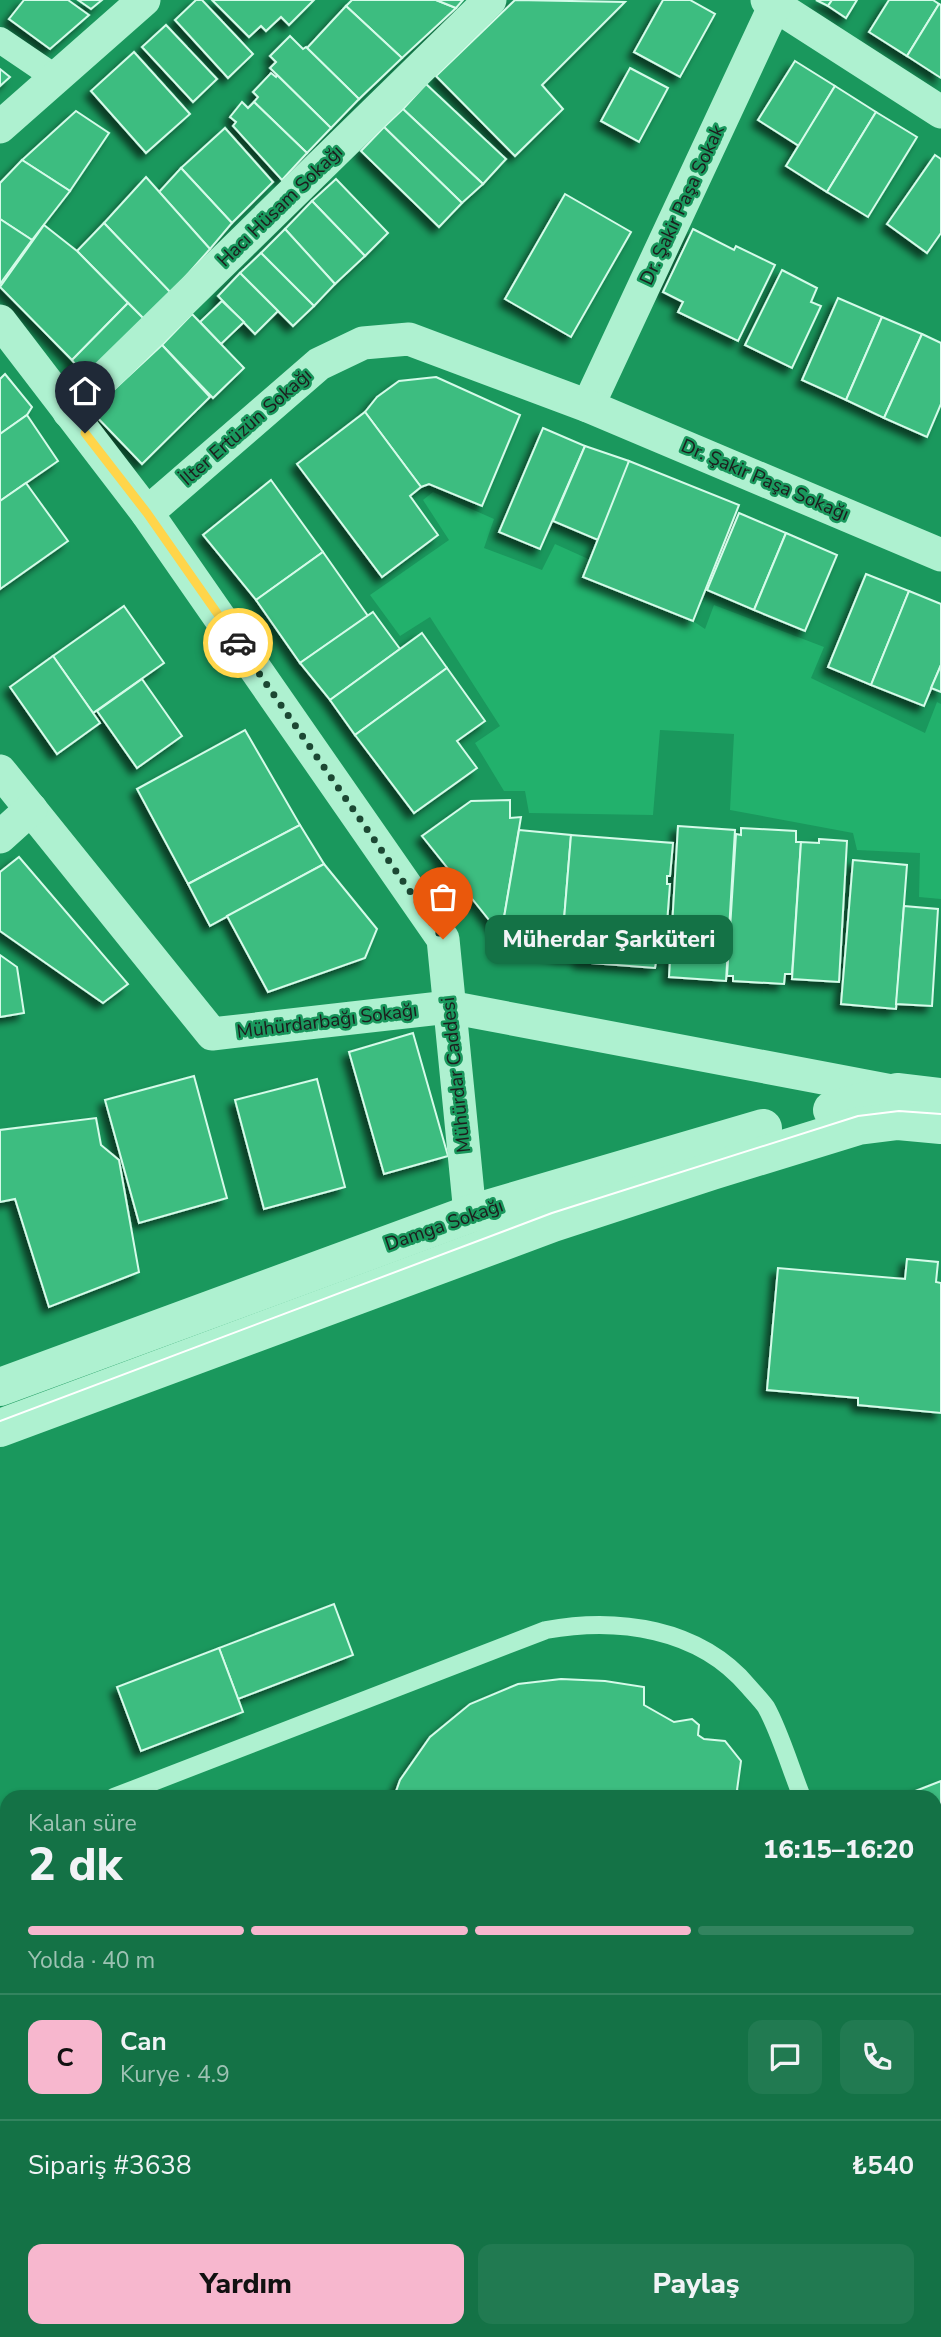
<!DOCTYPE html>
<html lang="tr">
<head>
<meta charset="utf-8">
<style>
  body { margin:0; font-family:"Nunito Sans",sans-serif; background:#217a51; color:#f1f3f6; height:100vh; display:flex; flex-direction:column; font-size:26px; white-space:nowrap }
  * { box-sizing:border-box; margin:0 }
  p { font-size:23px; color:#9dc2b3 }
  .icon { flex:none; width:38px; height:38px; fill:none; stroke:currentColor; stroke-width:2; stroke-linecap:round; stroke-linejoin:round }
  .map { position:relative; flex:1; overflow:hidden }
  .drawer { position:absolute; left:0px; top:1790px; width:942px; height:548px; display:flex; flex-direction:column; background:#147246; border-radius:21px 21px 0 0; box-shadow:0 2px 5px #0004 }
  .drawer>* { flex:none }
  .pin { position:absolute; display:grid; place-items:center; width:60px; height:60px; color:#fff; margin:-72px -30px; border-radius:50% 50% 50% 0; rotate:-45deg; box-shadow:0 0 7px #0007 }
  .pin .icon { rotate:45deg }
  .courier { position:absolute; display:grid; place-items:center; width:70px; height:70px; margin:-35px; border:5px solid #ffd54a; border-radius:50%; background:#fff; color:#222; box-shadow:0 2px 9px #0007 }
  .bubble { position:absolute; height:49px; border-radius:14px; background:#147246; box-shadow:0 2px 5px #0004; font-size:23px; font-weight:800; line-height:49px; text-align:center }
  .summary em { font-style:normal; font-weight:800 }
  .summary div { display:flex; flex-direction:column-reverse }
  .summary { display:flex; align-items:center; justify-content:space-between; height:119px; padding:0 28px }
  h1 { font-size:46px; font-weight:800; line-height:52px }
  .bar { display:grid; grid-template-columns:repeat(4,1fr); gap:10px 7px; align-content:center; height:84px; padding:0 28px }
  .bar i { height:9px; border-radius:5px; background:#33845f }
  .bar .current { background:#f7b7ce }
  .bar p { grid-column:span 4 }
  .line { display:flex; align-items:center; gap:18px; padding:0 28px; border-top:2px solid #33845f }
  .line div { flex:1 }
  .round { display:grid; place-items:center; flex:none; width:74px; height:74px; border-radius:14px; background:#217a51 }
  .button { display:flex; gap:14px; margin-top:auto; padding:14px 28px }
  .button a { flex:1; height:80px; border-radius:14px; background:#f7b7ce; color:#111; font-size:28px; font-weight:800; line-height:80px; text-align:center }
  .button a+a { background:#217a51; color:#f1f3f6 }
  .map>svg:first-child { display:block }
  .green { fill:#22b16c }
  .water { fill:#117547; stroke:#a1f3ca; stroke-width:2 }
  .building { fill:#3ebd80; stroke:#d5fbe9; stroke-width:2; filter:url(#shadow) }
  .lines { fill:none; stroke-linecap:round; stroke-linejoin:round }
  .service { stroke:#aef1d0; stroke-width:18 }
  .pedestrian { stroke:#aef1d0; stroke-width:26 }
  .minor { stroke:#aef1d0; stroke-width:33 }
  .tertiary { stroke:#aef1d0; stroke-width:38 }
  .tram { stroke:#fff; stroke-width:2 }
  .done { stroke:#1c4833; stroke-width:7; stroke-dasharray:0 12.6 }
  .route { stroke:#ffd54a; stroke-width:9 }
  .labels { text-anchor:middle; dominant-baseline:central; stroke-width:5; stroke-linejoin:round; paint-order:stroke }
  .street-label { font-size:19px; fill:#1d1d1d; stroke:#1a985d }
</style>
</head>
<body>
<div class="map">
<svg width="941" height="2337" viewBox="0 0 941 2337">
  <defs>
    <filter id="shadow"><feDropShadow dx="-6" dy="6" stdDeviation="3.5" flood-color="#0009"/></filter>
  </defs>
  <rect width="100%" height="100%" fill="#1a985d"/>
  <g class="green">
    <polygon points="433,492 494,519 484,548 542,570 555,544 624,575 617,591 693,621 705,629 714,605 824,647 811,678 925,733 937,702 941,704 941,899 919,897 920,853 857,850 853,833 730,810 734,734 660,730 653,815 529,813 525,791 504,791 475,743 500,726 430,617 400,636 370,595 449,540 423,500"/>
    <polygon points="941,2116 941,2167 935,2166 934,2119"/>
    <polygon points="389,2331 473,2331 466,2337 374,2337"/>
  </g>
  <polygon class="water" points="935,2293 941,2296 941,2337 813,2337 854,2331 934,2331"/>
  <g class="building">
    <polygon points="24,0 68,0 89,15 50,49 9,19"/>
    <polygon points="78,0 102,0 91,9"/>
    <polygon points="196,0 202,0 253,54 228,78 175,20"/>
    <polygon points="212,0 314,0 289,25 281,17 266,31 261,26 249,37"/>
    <polygon points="352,0 436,0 456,8 402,58 346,6"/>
    <polygon points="436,0 463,0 456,8"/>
    <polygon points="515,0 625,2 542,85 563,109 515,156 436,76"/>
    <polygon points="663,0 690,0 715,14 680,77 634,52"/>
    <polygon points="816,0 832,0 828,6"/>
    <polygon points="832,0 857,0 846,18 828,6"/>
    <polygon points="889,0 933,0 939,4 907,56 869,32"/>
    <polygon points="939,4 941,5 941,78 907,56"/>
    <polygon points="346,6 402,58 359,99 307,48"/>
    <polygon points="166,25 217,79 193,102 142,47"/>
    <polygon points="290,36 303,49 306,47 359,99 331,128 270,68 276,62 270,56"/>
    <polygon points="134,52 190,114 146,153 91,91"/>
    <polygon points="795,61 835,86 799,146 758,120"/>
    <polygon points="630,68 668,88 639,142 601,121"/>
    <polygon points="0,69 10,77 0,86"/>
    <polygon points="271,73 276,77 277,75 331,128 307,153 254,102 258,97 253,92"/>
    <polygon points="426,84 506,159 483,184 403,109"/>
    <polygon points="835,86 876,112 827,192 786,166"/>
    <polygon points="242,102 248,108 254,102 307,153 282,180 233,126 236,122 230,117"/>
    <polygon points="403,109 483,184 462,203 384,127"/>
    <polygon points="76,111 109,133 70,191 22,160"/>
    <polygon points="876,112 917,137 868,217 827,192"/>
    <polygon points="384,127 462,203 439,227 361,151"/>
    <polygon points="225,128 273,182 232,223 181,168"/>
    <polygon points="935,155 941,159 941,233 927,253 887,224"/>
    <polygon points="22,160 70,191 32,240 0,219 0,183"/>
    <polygon points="181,168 232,223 210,249 159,192"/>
    <polygon points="146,177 210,249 171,293 104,223"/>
    <polygon points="336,179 388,233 365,256 312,201"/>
    <polygon points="565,194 631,232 571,337 505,299"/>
    <polygon points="312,201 365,256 335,284 285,229"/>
    <polygon points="0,219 32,240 0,284"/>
    <polygon points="104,223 171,293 146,321 77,251"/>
    <polygon points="44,225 77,251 128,303 72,360 0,287"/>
    <polygon points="285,229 335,284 314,306 261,253"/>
    <polygon points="693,229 734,250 736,246 775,265 738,341 678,312 683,302 663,292"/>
    <polygon points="261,253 314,306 293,326 240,273"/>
    <polygon points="782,270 817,288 811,302 821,306 792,368 745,345"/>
    <polygon points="240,273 278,311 255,334 218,296"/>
    <polygon points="838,298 882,317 846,400 802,380"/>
    <polygon points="222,301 244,322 221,344 200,322"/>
    <polygon points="128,303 146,321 88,381 72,360"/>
    <polygon points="192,314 244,368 213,398 162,345"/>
    <polygon points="882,317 922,334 884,418 846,400"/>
    <polygon points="922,334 941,343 941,404 927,437 884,418"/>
    <polygon points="162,345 210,397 142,464 91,411"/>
    <polygon points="5,374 32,407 27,415 0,434 0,379"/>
    <polygon points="436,377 520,415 482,506 429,484 421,487 365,412 377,397 399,381"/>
    <polygon points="365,412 421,487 410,496 438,535 382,577 297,464"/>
    <polygon points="27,415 58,461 0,501 0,434"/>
    <polygon points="543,428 585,446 540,549 499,532"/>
    <polygon points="585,446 629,461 626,476 598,540 553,521"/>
    <polygon points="629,461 739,505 693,621 583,577"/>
    <polygon points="271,480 323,552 256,600 203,535"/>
    <polygon points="26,483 68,541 0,589 0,501"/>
    <polygon points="739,513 786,533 754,610 707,590"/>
    <polygon points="786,533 837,555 805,631 754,610"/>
    <polygon points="323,552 368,616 300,663 256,600"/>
    <polygon points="866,574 909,591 871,685 828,667"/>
    <polygon points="909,591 941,604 941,665 924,706 871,685"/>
    <polygon points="124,606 164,663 93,713 53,656"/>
    <polygon points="373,612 400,649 330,700 300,663"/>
    <polygon points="422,633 447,668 355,735 330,700"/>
    <polygon points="53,656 100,723 57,754 10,687"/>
    <polygon points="941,665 941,692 931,688"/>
    <polygon points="447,668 485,721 457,741 477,768 414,813 355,735"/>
    <polygon points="142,679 182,736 137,768 97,711"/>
    <polygon points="245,730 300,825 188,884 137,789"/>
    <polygon points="510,800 510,818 521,817 501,935 422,836 471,801"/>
    <polygon points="300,825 324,864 210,926 188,884"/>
    <polygon points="678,826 735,830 726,981 669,977"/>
    <polygon points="741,828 796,831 796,842 801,842 792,974 785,974 784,984 733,981 733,976 727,976 736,834 741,835"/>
    <polygon points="519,830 571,835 561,956 501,935"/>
    <polygon points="571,835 673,843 670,876 667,876 667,884 670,884 664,963 656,962 655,968 579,962 580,957 561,956"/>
    <polygon points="819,839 847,841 839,982 792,979 801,842 819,843"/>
    <polygon points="19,857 128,984 103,1003 0,931 0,872"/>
    <polygon points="853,860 907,865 896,1009 841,1004"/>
    <polygon points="324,864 377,929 365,958 268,992 227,916"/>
    <polygon points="904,906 938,909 932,1006 896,1004"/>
    <polygon points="0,955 17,967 24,1013 0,1017"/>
    <polygon points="413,1033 448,1156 384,1174 349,1052"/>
    <polygon points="194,1076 227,1198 139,1223 105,1100"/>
    <polygon points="317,1079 345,1187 264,1209 235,1100"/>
    <polygon points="96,1118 101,1145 119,1160 139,1272 49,1307 15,1199 0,1202 0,1130"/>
    <polygon points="907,1259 938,1262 936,1282 941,1283 941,1413 858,1405 858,1398 767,1390 778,1268 905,1279"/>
    <polygon points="334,1604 353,1655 238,1699 219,1648"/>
    <polygon points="219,1648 243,1712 141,1751 117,1687"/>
    <polygon points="561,1679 605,1681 644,1687 644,1705 674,1722 692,1719 699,1725 698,1735 704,1739 725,1741 741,1761 737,1790 748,1797 394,1797 400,1780 430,1737 470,1704 518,1684"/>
    <polygon points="941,1781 941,2005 934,1988 934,1797 900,1797"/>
    <polygon points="7,1953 7,2219 0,2221 0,1956"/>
    <polygon points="7,2261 7,2283 0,2265"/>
    <polygon points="26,2331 182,2331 167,2337 29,2337"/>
  </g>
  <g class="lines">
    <g class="service">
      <path d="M114 1797 546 1630C618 1617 699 1628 748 1686 754 1693 761 1700 766 1707 780 1732 791 1770 802 1797"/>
      <polyline points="0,1842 7,1839"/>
      <polyline points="214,2337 230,2331"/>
    </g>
    <polyline class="pedestrian" points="0,40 56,78"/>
    <g class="minor">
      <polyline points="767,0 941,112"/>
      <polyline points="0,127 144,0"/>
      <polyline points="0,321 147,513 443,939 470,1214"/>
      <polyline points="588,406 775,5"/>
      <polyline points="69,412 490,0"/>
      <polyline points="147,513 319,364 363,343 409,339 588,406 941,555"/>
      <polyline points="0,771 212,1034 449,1007 897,1092"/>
      <polyline points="0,837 31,809"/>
    </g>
    <g class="tertiary">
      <polyline points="832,1110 897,1092 941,1097"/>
      <polyline points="0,1387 470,1214 763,1128"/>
      <polyline points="0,1428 553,1223 712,1171 858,1126 898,1121 941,1125"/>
    </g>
    <polyline class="tram" points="0,1421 552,1213 858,1116 899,1111 941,1114"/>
  </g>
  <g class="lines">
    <polyline class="done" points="238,643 443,939"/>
    <polyline class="route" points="85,433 147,513 238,643"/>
  </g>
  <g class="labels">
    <g class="street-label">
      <text transform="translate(682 205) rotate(-65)">Dr. Şakir Paşa Sokak</text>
      <text transform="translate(280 206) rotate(-44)">Hacı Hüsam Sokağı</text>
      <text transform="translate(246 427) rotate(-41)">İlter Ertüzün Sokağı</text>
      <text transform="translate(765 480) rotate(23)">Dr. Şakir Paşa Sokağı</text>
      <text transform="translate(327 1021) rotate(-7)">Mühürdarbağı Sokağı</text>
      <text transform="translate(456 1075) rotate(-96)">Mühürdar Caddesi</text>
      <text transform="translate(444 1225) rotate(-19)">Damga Sokağı</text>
    </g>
  </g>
</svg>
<div class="pin" style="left:443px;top:939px;background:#ea580c"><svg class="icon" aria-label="bag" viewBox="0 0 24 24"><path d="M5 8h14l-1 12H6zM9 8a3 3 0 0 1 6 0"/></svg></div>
<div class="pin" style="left:85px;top:433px;background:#1f2937"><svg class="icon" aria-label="home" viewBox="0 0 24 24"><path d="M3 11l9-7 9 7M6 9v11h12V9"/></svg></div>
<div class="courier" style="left:238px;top:643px"><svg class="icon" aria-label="car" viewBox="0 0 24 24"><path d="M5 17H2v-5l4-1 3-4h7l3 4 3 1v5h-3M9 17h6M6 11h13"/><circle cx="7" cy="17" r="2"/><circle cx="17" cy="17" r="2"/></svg></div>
<div class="bubble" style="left:485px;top:915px;width:248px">Müherdar Şarküteri</div>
<section class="drawer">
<div class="summary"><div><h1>2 dk</h1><p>Kalan süre</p></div><em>16:15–16:20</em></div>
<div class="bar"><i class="current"></i><i class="current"></i><i class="current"></i><i></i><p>Yolda · 40 m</p></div>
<div class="line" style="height:126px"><b class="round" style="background:#f7b7ce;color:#111">C</b><div><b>Can</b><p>Kurye · 4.9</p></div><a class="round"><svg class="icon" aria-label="chat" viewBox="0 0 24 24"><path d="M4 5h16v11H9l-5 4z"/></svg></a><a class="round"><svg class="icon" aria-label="phone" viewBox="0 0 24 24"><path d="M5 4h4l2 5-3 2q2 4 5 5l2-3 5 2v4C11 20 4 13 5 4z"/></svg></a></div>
<div class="line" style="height:91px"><div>Sipariş #3638</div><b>₺540</b></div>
<div class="button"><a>Yardım</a><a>Paylaş</a></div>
</section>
</div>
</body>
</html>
